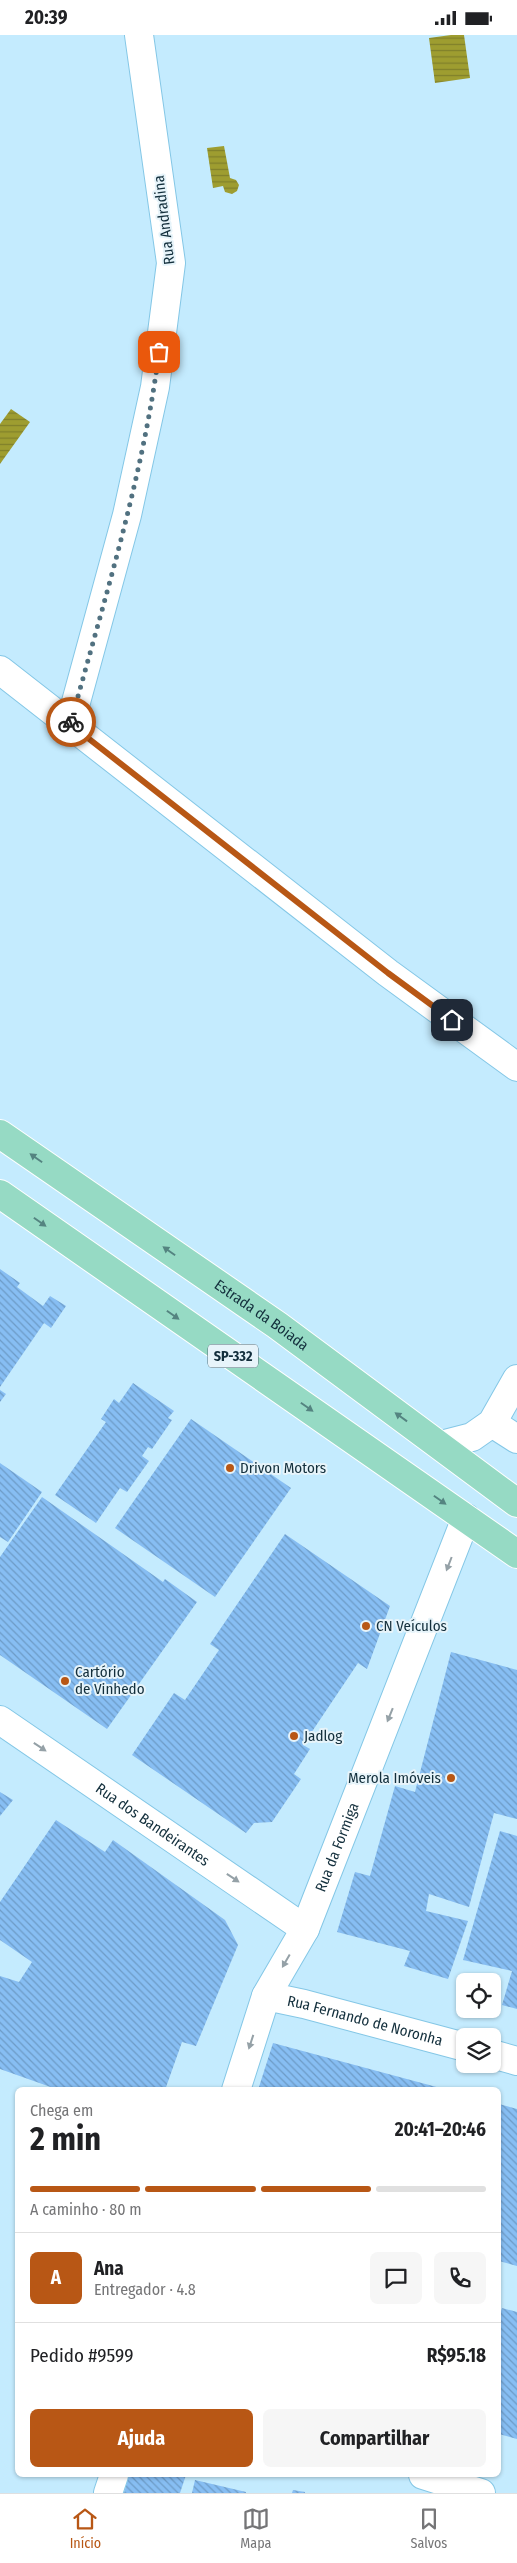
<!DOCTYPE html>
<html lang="pt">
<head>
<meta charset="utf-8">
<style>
  body { margin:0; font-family:"Fira Sans Condensed",sans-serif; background:#f6f6f6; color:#202124; height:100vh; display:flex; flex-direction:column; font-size:19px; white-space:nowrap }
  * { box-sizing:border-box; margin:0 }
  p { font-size:16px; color:#757577 }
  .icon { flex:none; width:28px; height:28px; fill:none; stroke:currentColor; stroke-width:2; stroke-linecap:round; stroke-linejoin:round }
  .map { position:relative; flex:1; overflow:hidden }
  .sheet { position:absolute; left:15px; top:2052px; width:486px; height:390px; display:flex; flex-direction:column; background:#fff; border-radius:8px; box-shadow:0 1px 4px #0004 }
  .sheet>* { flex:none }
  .buttons { position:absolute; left:456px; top:1938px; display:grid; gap:10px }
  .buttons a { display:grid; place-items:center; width:45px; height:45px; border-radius:8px; background:#fff; box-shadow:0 1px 4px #0004; font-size:25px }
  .pin { position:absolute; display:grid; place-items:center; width:42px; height:42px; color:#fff; margin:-21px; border-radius:10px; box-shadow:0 2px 8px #0006 }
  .courier { position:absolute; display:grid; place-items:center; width:50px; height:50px; margin:-25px; border:4px solid #b85715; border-radius:50%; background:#fff; color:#222; box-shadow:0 1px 6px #0007 }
  .head em { font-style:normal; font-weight:700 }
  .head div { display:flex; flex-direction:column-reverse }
  .head { display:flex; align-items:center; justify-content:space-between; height:85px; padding:0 15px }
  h1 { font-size:32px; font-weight:700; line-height:38px }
  .bar { display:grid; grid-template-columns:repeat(4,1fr); gap:8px 5px; align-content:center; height:60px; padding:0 15px }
  .bar i { height:6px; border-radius:4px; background:#e0e0e0 }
  .bar .on { background:#b85715 }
  .bar p { grid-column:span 4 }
  .line { display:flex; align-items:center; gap:12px; padding:0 15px; border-top:1px solid #e0e0e0 }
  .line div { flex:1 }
  .round { display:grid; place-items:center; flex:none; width:52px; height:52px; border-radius:8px; background:#f6f6f6 }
  .button { display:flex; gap:10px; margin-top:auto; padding:10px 15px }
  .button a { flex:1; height:58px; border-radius:8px; background:#b85715; color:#fff; font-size:20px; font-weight:700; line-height:58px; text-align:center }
  .button a+a { background:#f6f6f6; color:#202124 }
  .status { display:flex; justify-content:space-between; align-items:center; height:35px; padding:0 25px; background:#fff; direction:ltr }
  .status svg { height:14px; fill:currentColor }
  .dock { display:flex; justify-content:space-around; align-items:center; height:70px; border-top:1px solid #e0e0e0; background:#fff; font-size:14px; color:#757577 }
  .dock a { display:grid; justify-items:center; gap:2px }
  .dock .on { color:#b85715 }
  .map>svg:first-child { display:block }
  .water { fill:url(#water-rules) }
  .building { fill:url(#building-back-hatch) }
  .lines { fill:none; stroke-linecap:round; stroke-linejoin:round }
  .minor-casing { stroke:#84c7e6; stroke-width:30 }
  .major-casing { stroke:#fff; stroke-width:30 }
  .minor { stroke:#fff; stroke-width:28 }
  .major { stroke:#96dac4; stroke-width:28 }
  .oneway { fill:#548480 }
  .oneway2 { fill:#95a1a7 }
  .done { stroke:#517180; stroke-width:5; stroke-dasharray:0 9 }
  .route { stroke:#b85715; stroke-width:6 }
  .poi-dot { fill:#b85715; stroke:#e7f4fa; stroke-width:2 }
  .labels { text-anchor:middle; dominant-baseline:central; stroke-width:4; stroke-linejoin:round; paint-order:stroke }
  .shield { fill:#e7f4fa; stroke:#536a75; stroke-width:1 }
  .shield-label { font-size:14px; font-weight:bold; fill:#132f3c }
  .street-label { font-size:15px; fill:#132f3c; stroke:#e7f4fa }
  .poi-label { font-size:15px; fill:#132f3c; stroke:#e7f4fa; text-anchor:start }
</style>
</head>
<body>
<div class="status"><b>20:39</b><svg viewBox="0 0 49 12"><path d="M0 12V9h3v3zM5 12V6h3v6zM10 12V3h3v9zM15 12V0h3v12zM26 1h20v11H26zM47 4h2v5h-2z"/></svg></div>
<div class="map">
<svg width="517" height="2458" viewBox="0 0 517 2458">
  <defs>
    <pattern id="water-rules" width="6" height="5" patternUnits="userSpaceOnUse" patternTransform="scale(1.25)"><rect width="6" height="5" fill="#9e9d30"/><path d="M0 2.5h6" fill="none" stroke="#80802a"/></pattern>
    <pattern id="building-back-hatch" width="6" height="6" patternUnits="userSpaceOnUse" patternTransform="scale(1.25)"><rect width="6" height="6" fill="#87bef3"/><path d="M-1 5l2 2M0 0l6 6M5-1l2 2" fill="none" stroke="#6d9bc6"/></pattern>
  </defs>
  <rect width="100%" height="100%" fill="#c4ebfe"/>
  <g class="water">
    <polygon points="451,0 464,0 470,43 435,48 429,3"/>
    <polygon points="224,111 230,143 236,145 239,150 237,156 232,159 225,157 223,151 213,153 207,113"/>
    <polygon points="11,374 30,387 0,429 0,389"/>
  </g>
  <g class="building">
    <polygon points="0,1234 20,1248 17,1252 43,1271 50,1261 66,1271 51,1293 44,1288 0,1352"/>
    <polygon points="133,1348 174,1376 168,1383 172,1385 152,1414 148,1412 142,1421 149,1426 127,1457 120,1453 96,1488 55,1460 106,1387 101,1384 114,1364 119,1368"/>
    <polygon points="0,1355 6,1359 0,1367"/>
    <polygon points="191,1384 291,1453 215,1562 115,1493"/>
    <polygon points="0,1428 42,1457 8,1507 0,1502"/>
    <polygon points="42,1462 163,1547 165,1544 197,1567 107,1694 0,1620 0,1522"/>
    <polygon points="285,1499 390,1571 367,1634 358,1628 303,1710 310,1714 294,1739 301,1744 272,1787 254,1788 246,1798 132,1720 174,1658 185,1665 219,1615 210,1609"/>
    <polygon points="451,1617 517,1635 517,1784 494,1778 469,1872 429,1859 426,1876 468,1886 448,1944 404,1931 410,1916 337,1897 355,1837 370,1841 395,1751 415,1757"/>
    <polygon points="0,1757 13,1765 0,1781"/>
    <polygon points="56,1785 105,1817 113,1805 225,1885 238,1910 196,2011 182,2007 165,2055 59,2055 0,2034 0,1941 19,1947 32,1927 0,1905 0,1867"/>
    <polygon points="500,1796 517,1801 517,1974 502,1970 512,1936 463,1925"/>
    <polygon points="273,2008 444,2054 444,2055 258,2055"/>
    <polygon points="499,2069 517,2074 517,2231 499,2226"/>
    <polygon points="502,2273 517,2277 517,2404 499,2399 499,2282"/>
    <polygon points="129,2440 186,2440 180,2458 124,2458"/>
    <polygon points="195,2445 246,2457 246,2458 192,2458"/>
    <polygon points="293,2455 305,2457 305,2458 292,2458"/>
  </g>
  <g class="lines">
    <defs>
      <g id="minor">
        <polyline points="0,635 388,938 517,1032"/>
        <polyline points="70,689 127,480 155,352 171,228 139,0"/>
        <polyline points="492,1388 517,1404"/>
        <polyline points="441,1410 472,1402 492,1388 517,1344"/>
        <path id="s1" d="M0 1685 305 1894"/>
        <path id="s2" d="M266 1961 304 1969 465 2012"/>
        <polyline points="492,2019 517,2026"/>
        <path id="s3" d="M236 2055 266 1961 305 1894 466 1483"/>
        <polyline points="423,2440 481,2458"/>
        <polyline points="108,2458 114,2440"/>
      </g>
      <g id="major">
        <path id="s4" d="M0 1099 277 1290 517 1468"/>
        <polyline points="0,1159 517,1519"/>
      </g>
    </defs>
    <use href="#minor" class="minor-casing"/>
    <use href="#major" class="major-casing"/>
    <use href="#minor" class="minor"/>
    <use href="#major" class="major"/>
  </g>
  <defs><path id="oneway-solid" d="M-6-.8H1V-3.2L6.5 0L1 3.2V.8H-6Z" transform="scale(1.25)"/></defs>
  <g class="oneway">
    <use href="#oneway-solid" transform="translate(36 1123) rotate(-145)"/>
    <use href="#oneway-solid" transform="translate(40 1187) rotate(35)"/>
    <use href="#oneway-solid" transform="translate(169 1216) rotate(-145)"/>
    <use href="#oneway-solid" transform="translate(173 1280) rotate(35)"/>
    <use href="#oneway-solid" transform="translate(307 1372) rotate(35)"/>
    <use href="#oneway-solid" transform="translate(401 1382) rotate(-144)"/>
    <use href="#oneway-solid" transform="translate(440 1465) rotate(35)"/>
  </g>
  <g class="oneway2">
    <use href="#oneway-solid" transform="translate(449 1529) rotate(111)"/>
    <use href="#oneway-solid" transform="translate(390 1680) rotate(112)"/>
    <use href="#oneway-solid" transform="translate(40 1712) rotate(34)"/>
    <use href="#oneway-solid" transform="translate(233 1843) rotate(34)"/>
    <use href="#oneway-solid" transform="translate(286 1926) rotate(120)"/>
    <use href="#oneway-solid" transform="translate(251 2007) rotate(108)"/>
  </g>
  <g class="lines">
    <path class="done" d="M71 687C104 565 143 442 159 317"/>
    <polyline class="route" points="71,687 70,689 388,938 452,985"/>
  </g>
  <g class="poi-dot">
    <circle cx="230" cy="1433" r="5"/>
    <circle cx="366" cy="1591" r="5"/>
    <circle cx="65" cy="1646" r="5"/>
    <circle cx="294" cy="1701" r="5"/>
    <circle cx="451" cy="1743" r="5"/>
  </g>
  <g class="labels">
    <rect class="shield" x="208" y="1309.5" width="50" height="23" rx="4"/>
    <g class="shield-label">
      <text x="233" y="1321">SP-332</text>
    </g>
    <g class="street-label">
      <text transform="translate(164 185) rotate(-97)">Rua Andradina</text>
      <text stroke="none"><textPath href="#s4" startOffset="318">Estrada da Boiada</textPath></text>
      <text stroke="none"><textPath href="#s1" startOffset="185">Rua dos Bandeirantes</textPath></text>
      <text stroke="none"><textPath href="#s3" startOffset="264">Rua da Formiga</textPath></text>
      <text stroke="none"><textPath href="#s2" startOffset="102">Rua Fernando de Noronha</textPath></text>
    </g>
    <g class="poi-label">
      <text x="240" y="1433">Drivon Motors</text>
      <text x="376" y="1591">CN Veículos</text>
      <text x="75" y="1637">Cartório<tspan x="75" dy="17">de Vinhedo</tspan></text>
      <text x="304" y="1701">Jadlog</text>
      <text x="441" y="1743" text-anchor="end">Merola Imóveis</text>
    </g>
  </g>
</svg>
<div class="buttons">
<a><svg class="icon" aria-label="locate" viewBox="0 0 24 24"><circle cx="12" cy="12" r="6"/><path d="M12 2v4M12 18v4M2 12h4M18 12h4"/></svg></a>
<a><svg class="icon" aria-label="layers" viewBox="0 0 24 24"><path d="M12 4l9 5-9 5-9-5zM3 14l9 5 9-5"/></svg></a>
</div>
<div class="pin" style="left:159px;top:317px;background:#ea580c"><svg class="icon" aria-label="bag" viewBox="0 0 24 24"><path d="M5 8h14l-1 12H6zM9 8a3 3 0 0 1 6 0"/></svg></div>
<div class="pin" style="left:452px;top:985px;background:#1f2937"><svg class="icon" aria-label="home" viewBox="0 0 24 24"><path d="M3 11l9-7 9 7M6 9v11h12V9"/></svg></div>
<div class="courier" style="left:71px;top:687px"><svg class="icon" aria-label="bike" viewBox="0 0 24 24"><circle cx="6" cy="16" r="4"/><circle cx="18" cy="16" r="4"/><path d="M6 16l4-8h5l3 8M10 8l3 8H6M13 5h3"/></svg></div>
<section class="sheet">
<div class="head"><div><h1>2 min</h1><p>Chega em</p></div><em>20:41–20:46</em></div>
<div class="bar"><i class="on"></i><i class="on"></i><i class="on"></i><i></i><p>A caminho · 80 m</p></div>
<div class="line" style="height:90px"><b class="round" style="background:#b85715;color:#fff">A</b><div><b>Ana</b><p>Entregador · 4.8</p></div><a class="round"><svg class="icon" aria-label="chat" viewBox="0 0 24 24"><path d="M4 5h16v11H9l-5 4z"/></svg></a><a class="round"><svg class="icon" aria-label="phone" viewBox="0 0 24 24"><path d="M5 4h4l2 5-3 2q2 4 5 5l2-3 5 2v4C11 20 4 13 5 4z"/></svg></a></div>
<div class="line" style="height:65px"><div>Pedido #9599</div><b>R$95.18</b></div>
<div class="button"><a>Ajuda</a><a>Compartilhar</a></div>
</section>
</div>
<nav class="dock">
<a class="on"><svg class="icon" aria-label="home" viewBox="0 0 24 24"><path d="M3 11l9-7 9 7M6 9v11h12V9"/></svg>Início</a>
<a><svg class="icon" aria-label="map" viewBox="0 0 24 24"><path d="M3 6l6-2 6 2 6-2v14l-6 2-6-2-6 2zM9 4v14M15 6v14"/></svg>Mapa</a>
<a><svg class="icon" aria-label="saved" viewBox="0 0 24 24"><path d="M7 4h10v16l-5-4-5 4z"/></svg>Salvos</a>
</nav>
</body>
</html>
